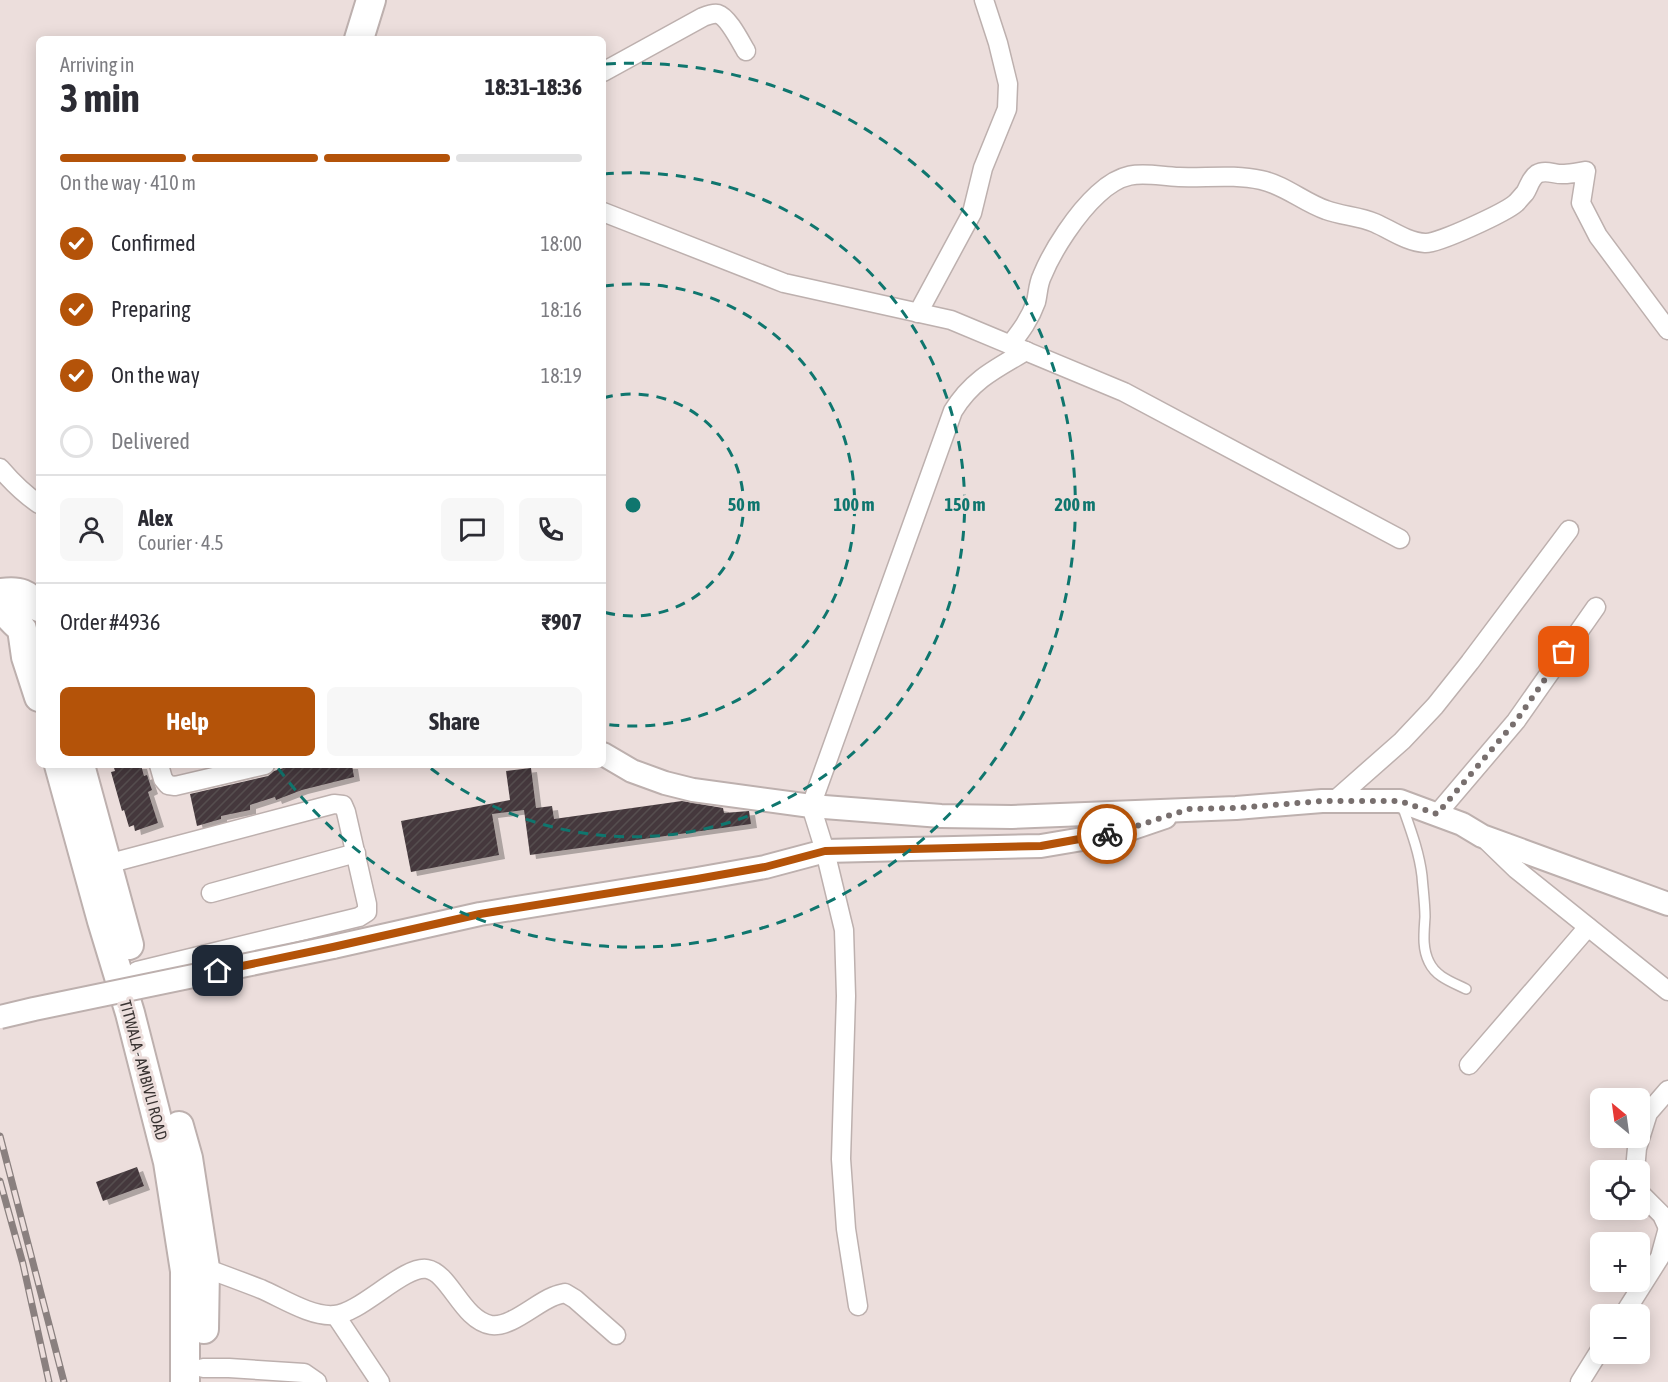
<!DOCTYPE html>
<html lang="en">
<head>
<meta charset="utf-8">
<style>
  body { margin:0; font-family:"Asap Condensed",sans-serif; background:#f7f7f7; color:#2b2b33; height:100vh; display:flex; flex-direction:column; font-size:22px; white-space:nowrap }
  * { box-sizing:border-box; margin:0 }
  p { font-size:20px; color:#7c7c81 }
  .icon { flex:none; width:33px; height:33px; fill:none; stroke:currentColor; stroke-width:2; stroke-linecap:round; stroke-linejoin:round }
  .map { position:relative; flex:1; overflow:hidden }
  .sheet { position:absolute; left:36px; top:36px; width:570px; height:732px; display:flex; flex-direction:column; background:#fff; border-radius:9px; box-shadow:0 3px 15px #0003 }
  .sheet>* { flex:none }
  .needle { width:39px; rotate:331deg }
  .buttons { position:absolute; left:1590px; top:1088px; display:grid; gap:12px }
  .buttons a { display:grid; place-items:center; width:60px; height:60px; border-radius:9px; background:#fff; box-shadow:0 3px 15px #0003; font-size:30px }
  .pin { position:absolute; display:grid; place-items:center; width:51px; height:51px; color:#fff; margin:-26px; border-radius:12px; box-shadow:0 3px 9px #0006 }
  .courier { position:absolute; display:grid; place-items:center; width:60px; height:60px; margin:-30px; border:4px solid #b45309; border-radius:50%; background:#fff; color:#222; box-shadow:0 2px 8px #0007 }
  .overview em { font-style:normal; font-weight:700 }
  .overview div { display:flex; flex-direction:column-reverse }
  .overview { display:flex; align-items:center; justify-content:space-between; height:102px; padding:0 24px }
  h1 { font-size:39px; font-weight:700; line-height:45px }
  .bar { display:grid; grid-template-columns:repeat(4,1fr); gap:9px 6px; align-content:center; height:72px; padding:0 24px }
  .bar i { height:8px; border-radius:4px; background:#e1e1e2 }
  .bar .current { background:#b45309 }
  .bar p { grid-column:span 4 }
  .line { display:flex; align-items:center; gap:15px; padding:0 24px; border-top:2px solid #e1e1e2 }
  .line div { flex:1 }
  .round { display:grid; place-items:center; flex:none; width:63px; height:63px; border-radius:9px; background:#f7f7f7 }
  ol { padding:0 24px; list-style:none }
  li { display:flex; align-items:center; gap:18px; height:66px }
  li p { margin-inline-start:auto }
  li .icon { padding:6px; border-radius:50%; background:#b45309; color:#fff; stroke-width:4 }
  li:last-child { color:#7c7c81 }
  li i { width:33px; height:33px; border:3px solid #e1e1e2; border-radius:50% }
  .button { display:flex; gap:12px; margin-top:auto; padding:12px 24px }
  .button a { flex:1; height:69px; border-radius:9px; background:#b45309; color:#fff; font-size:24px; font-weight:700; line-height:69px; text-align:center }
  .button a+a { background:#f7f7f7; color:#2b2b33 }
  .map>svg:first-child { display:block }
  .building { fill:url(#building-hatch); filter:url(#shadow) }
  .lines { fill:none; stroke-linecap:round; stroke-linejoin:round }
  .service-casing { stroke:#bdb0ae; stroke-width:12 }
  .minor-casing { stroke:#bdb0ae; stroke-width:21 }
  .tertiary-casing { stroke:#bdb0ae; stroke-width:26 }
  .primary-casing { stroke:#bdb0ae; stroke-width:32 }
  .service { stroke:#fff; stroke-width:9 }
  .minor { stroke:#fff; stroke-width:18 }
  .tertiary { stroke:#fff; stroke-width:22 }
  .primary { stroke:#fff; stroke-width:28 }
  .rail-casing { stroke:#8a807f; stroke-width:7 }
  .rail { stroke:#ecdedc; stroke-width:4.5; stroke-dasharray:14; stroke-linecap:butt }
  .tertiary-bridge-casing { stroke:#bdb0ae; stroke-width:26; stroke-linecap:butt }
  .tertiary-bridge { stroke:#fff; stroke-width:22 }
  .done { stroke:#786f6e; stroke-width:6; stroke-dasharray:0 10.8 }
  .route { stroke:#b45309; stroke-width:8 }
  .ring { fill:none; stroke:#0f766e; stroke-width:3; stroke-dasharray:10 8 }
  .labels { text-anchor:middle; dominant-baseline:central; stroke-width:6; stroke-linejoin:round; paint-order:stroke }
  .street-label { font-size:16px; fill:#393332; stroke:#ecdedc }
  .centre { fill:#0f766e; stroke:#ecdedc; stroke-width:3 }
  .ring-label { font-size:18px; text-anchor:middle; font-weight:bold; fill:#0f766e; stroke:#ecdedc; stroke-width:6; stroke-linejoin:round; paint-order:stroke }
</style>
</head>
<body>
<div class="map">
<svg width="1668" height="1382" viewBox="0 0 1668 1382">
  <defs>
    <pattern id="building-hatch" width="6" height="6" patternUnits="userSpaceOnUse" patternTransform="scale(1.5)"><rect width="6" height="6" fill="#44393c"/><path d="M-1 1l2-2M0 6l6-6M5 7l2-2" fill="none" stroke="#574e50"/></pattern>
    <filter id="shadow"><feDropShadow dx="6" dy="4" stdDeviation="0" flood-color="#0004"/></filter>
  </defs>
  <rect width="100%" height="100%" fill="#ecdedc"/>
  <g class="building">
    <polygon points="113,765 141,765 144,776 147,775 152,790 148,792 158,823 135,831 134,825 129,827 124,810 122,811 111,772 115,771"/>
    <polygon points="293,765 352,765 354,777 302,790 276,800 275,797 250,805 250,810 221,816 221,819 197,826 190,794 268,776 274,771"/>
    <polygon points="531,768 536,808 552,806 554,819 682,801 723,808 724,813 749,811 751,824 530,855 524,810 492,814 499,855 411,872 401,821 510,800 506,771"/>
    <polygon points="137,1167 144,1186 103,1201 96,1182"/>
  </g>
  <g class="lines">
    <defs>
      <path id="service" d="M1402 805C1410 828 1419 851 1422 876 1423 889 1425 904 1425 917 1424 933 1422 948 1429 962 1436 977 1452 982 1466 989"/>
      <g id="minor">
        <path d="M603 72 703 17C708 15 713 13 718 14 728 17 740 41 746 51"/>
        <polyline points="603,212 784,283 951,320 1124,392 1400,539"/>
        <polyline points="918,313 972,213 983,168 1007,109 1008,84 998,43 984,0"/>
        <path d="M1010 345C1021 331 1030 319 1036 302 1038 294 1038 284 1042 276 1053 249 1077 213 1098 194 1127 167 1144 175 1179 177 1206 178 1234 174 1261 180 1285 185 1303 202 1326 210 1342 216 1359 216 1375 223 1391 230 1407 242 1425 243 1438 244 1506 212 1516 203 1519 200 1522 196 1525 193 1529 187 1530 179 1537 174 1546 169 1555 175 1564 174 1571 174 1579 172 1586 171L1581 203 1598 236 1668 330"/>
        <path d="M0 468C12 482 24 494 39 504"/>
        <polyline points="159,765 163,779 168,785 175,786 265,765"/>
        <polyline points="1334,801 1402,741 1435,706 1470,662 1569,530"/>
        <polyline points="1437,814 1516,721 1596,607"/>
        <polyline points="1485,839 1516,869 1668,991"/>
        <polyline points="107,864 334,804 343,805 346,812 367,904 367,912 359,917 137,971"/>
        <polyline points="211,893 356,853"/>
        <polyline points="1469,1065 1588,927"/>
        <polyline points="1635,1170 1637,1148 1648,1113 1668,1090"/>
        <polyline points="1640,1193 1662,1215 1668,1228"/>
        <path d="M196 1270 205 1268C224 1275 243 1282 261 1289 282 1298 311 1317 334 1315 360 1314 404 1265 427 1269 450 1273 462 1320 491 1325 510 1328 535 1304 552 1297 556 1295 561 1294 565 1293L575 1299 616 1335"/>
        <path d="M858 1306 846 1229 841 1159 846 996 844 930 825 851 811 806 953 411C972 380 995 369 1026 351"/>
        <polyline points="1624,1314 1660,1257 1668,1228"/>
        <polyline points="336,1316 380,1382"/>
        <polyline points="203,1368 229,1368 304,1373 317,1382"/>
        <polyline points="1580,1382 1600,1350"/>
      </g>
      <g id="tertiary">
        <polyline points="603,754 632,771 665,783 693,790 811,806 941,816 1012,817 1236,808 1322,801 1400,801 1462,824 1482,836 1668,904"/>
        <polyline points="333,947 480,914 697,879 765,867 825,851 1041,846 1118,833 1165,817"/>
      </g>
      <g id="primary">
        <polyline points="359,39 371,0"/>
        <path d="M39 607C27 594 20 590 1 593 2 612 9 617 22 629L26 657 39 697"/>
        <polyline points="59,765 102,921 130,1013 168,1162 185,1271 185,1382"/>
        <polyline points="80,765 129,945"/>
        <polyline points="179,1126 188,1158 205,1268 204,1329"/>
      </g>
    </defs>
    <use href="#service" class="service-casing"/>
    <use href="#minor" class="minor-casing"/>
    <use href="#tertiary" class="tertiary-casing"/>
    <use href="#primary" class="primary-casing"/>
    <use href="#service" class="service"/>
    <use href="#minor" class="minor"/>
    <use href="#tertiary" class="tertiary"/>
    <use href="#primary" class="primary"/>
    <defs>
      <g id="rail">
        <polyline points="0,1136 64,1382"/>
        <polyline points="0,1181 23,1264 49,1382"/>
      </g>
    </defs>
    <use href="#rail" class="rail-casing"/>
    <use href="#rail" class="rail"/>
    <defs>
      <polyline id="tertiary-bridge" points="0,1017 34,1009 333,947"/>
    </defs>
    <use href="#tertiary-bridge" class="tertiary-bridge-casing"/>
    <use href="#tertiary-bridge" class="tertiary-bridge"/>
  </g>
  <g class="lines">
    <polyline class="done" points="1107,834 1118,832 1189,809 1236,808 1322,801 1400,801 1437,814 1516,721 1564,652"/>
    <polyline class="route" points="218,971 333,947 480,914 697,879 765,867 825,851 1041,846 1107,834"/>
  </g>
  <g class="ring">
    <path d="M603 398A111 111 0 1 1 603 612"/>
    <path d="M604 286A221 221 0 1 1 604 724"/>
    <path d="M604 174A332 332 0 1 1 429 767"/>
    <path d="M606 64A442 442 0 1 1 278 768"/>
  </g>
  <g class="labels">
    <g class="street-label">
      <text transform="translate(144 1070) rotate(75)">TITWALA - AMBIVLI ROAD</text>
    </g>
  </g>
  <circle cx="633" cy="505" r="9" class="centre"/>
  <g class="ring-label">
    <text x="744" y="511">50 m</text>
    <text x="854" y="511">100 m</text>
    <text x="965" y="511">150 m</text>
    <text x="1075" y="511">200 m</text>
  </g>
</svg>
<div class="buttons">
<a><svg class="needle" viewBox="-14 -14 28 28"><path d="M0-13l5 13h-10z" fill="#e53935"/><path d="M0 13l5-13h-10z" fill="#7c7c81"/></svg></a>
<a><svg class="icon" aria-label="locate" viewBox="0 0 24 24"><circle cx="12" cy="12" r="6"/><path d="M12 2v4M12 18v4M2 12h4M18 12h4"/></svg></a>
<a>+</a>
<a>−</a>
</div>
<div class="pin" style="left:1564px;top:652px;background:#ea580c"><svg class="icon" aria-label="bag" viewBox="0 0 24 24"><path d="M5 8h14l-1 12H6zM9 8a3 3 0 0 1 6 0"/></svg></div>
<div class="pin" style="left:218px;top:971px;background:#1f2937"><svg class="icon" aria-label="home" viewBox="0 0 24 24"><path d="M3 11l9-7 9 7M6 9v11h12V9"/></svg></div>
<div class="courier" style="left:1107px;top:834px"><svg class="icon" aria-label="bike" viewBox="0 0 24 24"><circle cx="6" cy="16" r="4"/><circle cx="18" cy="16" r="4"/><path d="M6 16l4-8h5l3 8M10 8l3 8H6M13 5h3"/></svg></div>
<section class="sheet">
<div class="overview"><div><h1>3 min</h1><p>Arriving in</p></div><em>18:31–18:36</em></div>
<div class="bar"><i class="current"></i><i class="current"></i><i class="current"></i><i></i><p>On the way · 410 m</p></div>
<ol>
<li><svg class="icon" aria-label="check" viewBox="0 0 24 24"><path d="M5 12l5 5 9-10"/></svg>Confirmed<p>18:00</p></li>
<li><svg class="icon" aria-label="check" viewBox="0 0 24 24"><path d="M5 12l5 5 9-10"/></svg>Preparing<p>18:16</p></li>
<li><svg class="icon" aria-label="check" viewBox="0 0 24 24"><path d="M5 12l5 5 9-10"/></svg>On the way<p>18:19</p></li>
<li><i></i>Delivered</li>
</ol>
<div class="line" style="height:108px"><a class="round"><svg class="icon" aria-label="person" viewBox="0 0 24 24"><circle cx="12" cy="8" r="4"/><path d="M4 21q1-7 8-7t8 7"/></svg></a><div><b>Alex</b><p>Courier · 4.5</p></div><a class="round"><svg class="icon" aria-label="chat" viewBox="0 0 24 24"><path d="M4 5h16v11H9l-5 4z"/></svg></a><a class="round"><svg class="icon" aria-label="phone" viewBox="0 0 24 24"><path d="M5 4h4l2 5-3 2q2 4 5 5l2-3 5 2v4C11 20 4 13 5 4z"/></svg></a></div>
<div class="line" style="height:78px"><div>Order #4936</div><b>₹907</b></div>
<div class="button"><a>Help</a><a>Share</a></div>
</section>
</div>
</body>
</html>
